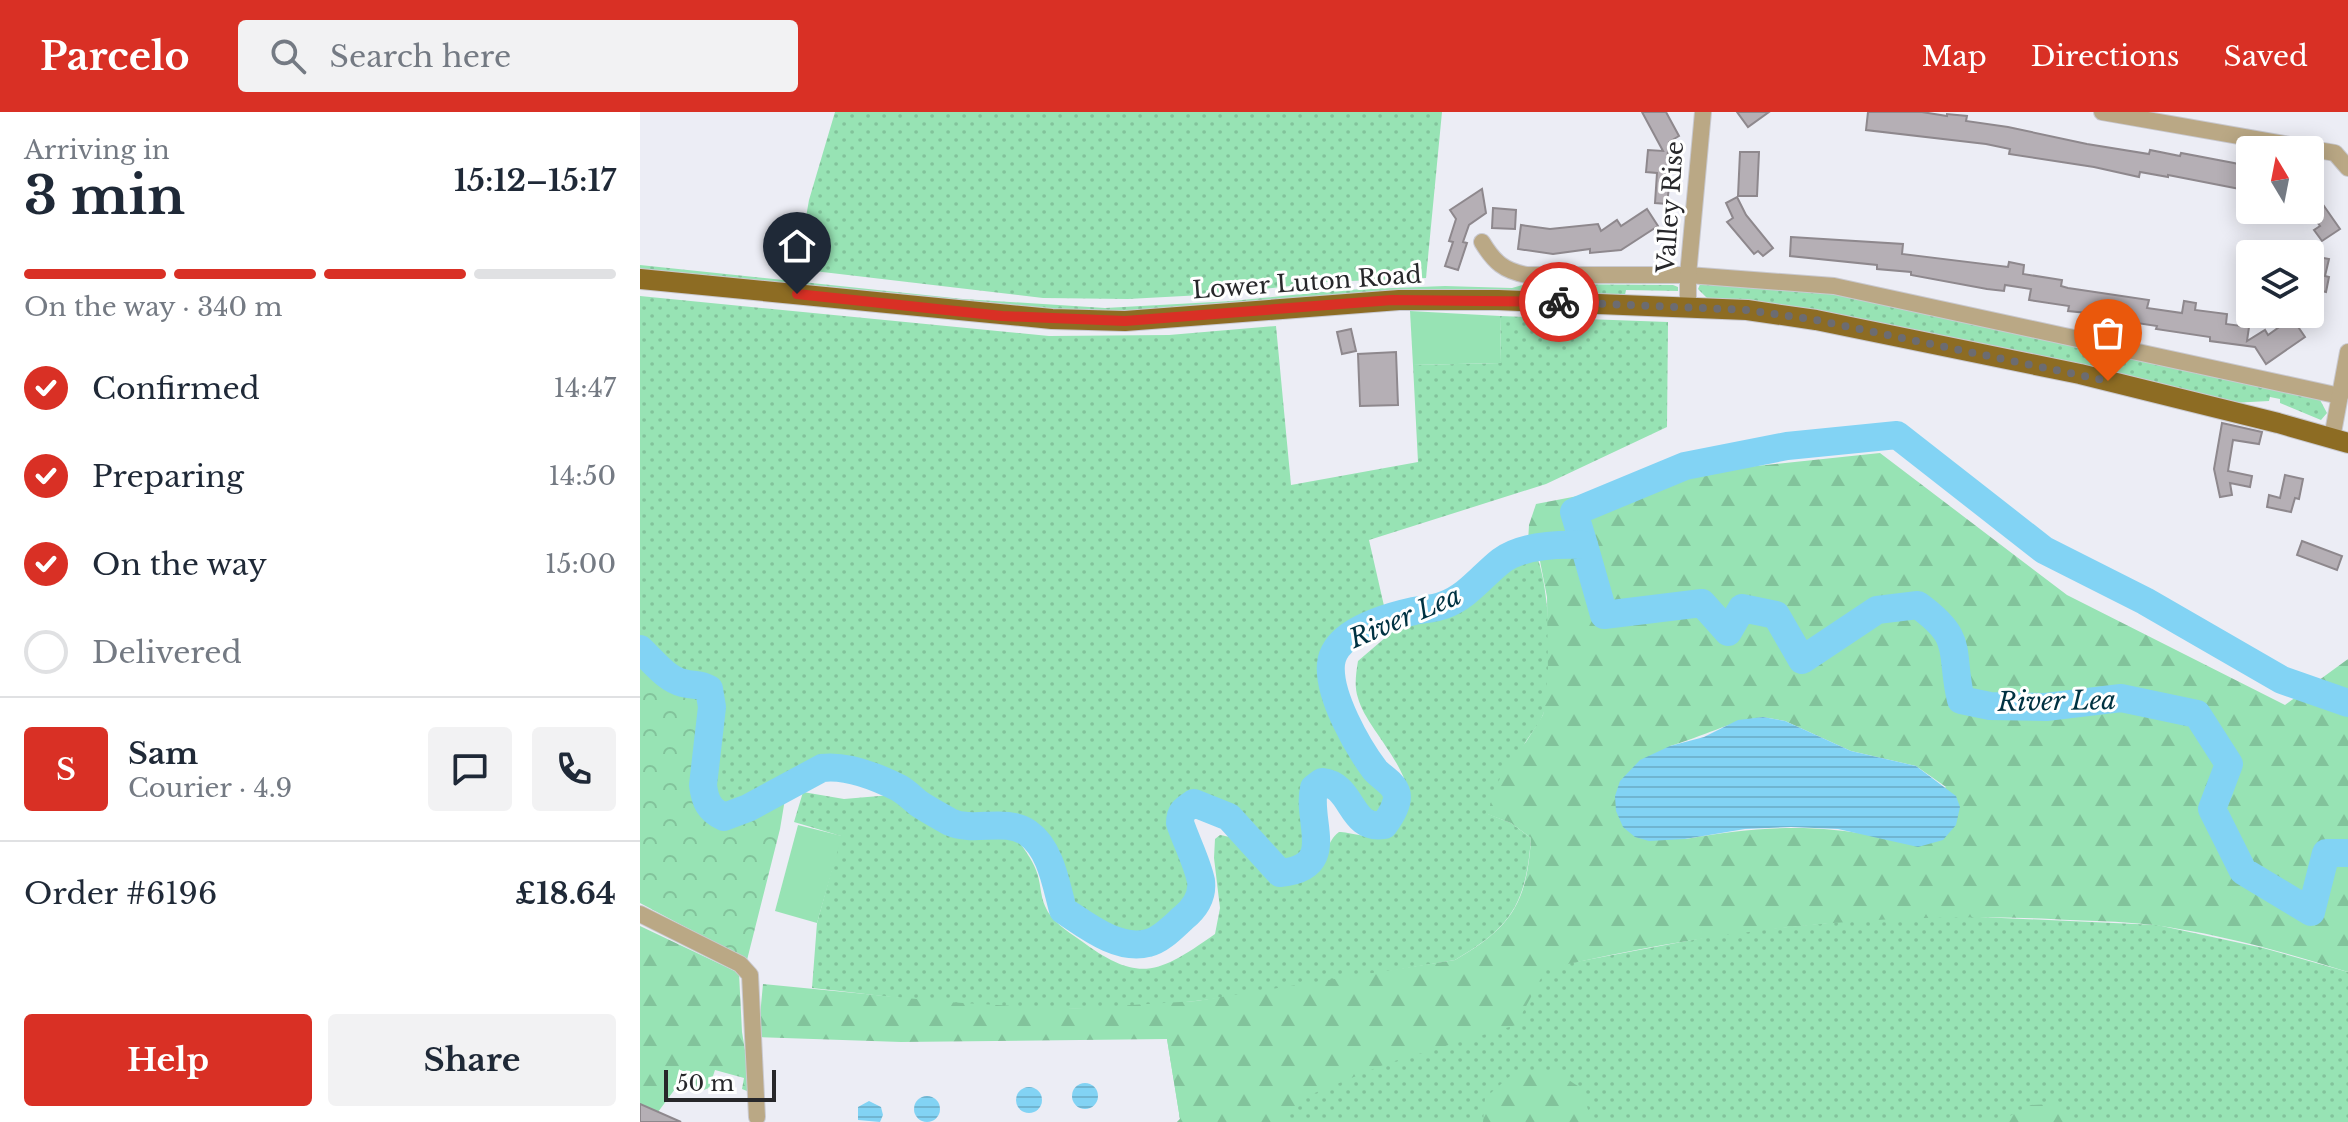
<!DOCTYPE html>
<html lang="en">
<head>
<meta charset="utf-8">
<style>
  body { margin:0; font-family:"Libre Baskerville",serif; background:#f2f2f3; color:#1f2937; height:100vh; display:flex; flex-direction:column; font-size:30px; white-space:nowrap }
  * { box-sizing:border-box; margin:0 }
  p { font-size:26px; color:#747a83 }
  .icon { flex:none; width:44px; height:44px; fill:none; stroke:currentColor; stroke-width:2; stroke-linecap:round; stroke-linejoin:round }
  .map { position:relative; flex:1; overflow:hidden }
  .details { display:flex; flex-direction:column; background:#fff; width:640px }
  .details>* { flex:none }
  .needle { width:52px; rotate:350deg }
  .buttons { position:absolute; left:1596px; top:24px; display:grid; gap:16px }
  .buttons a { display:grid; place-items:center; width:88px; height:88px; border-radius:8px; background:#fff; box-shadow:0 4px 20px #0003; font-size:40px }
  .scale { position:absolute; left:24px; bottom:20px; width:112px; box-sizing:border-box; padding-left:8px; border:4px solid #27272a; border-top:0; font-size:22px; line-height:28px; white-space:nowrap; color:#27272a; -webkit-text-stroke:6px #fff; paint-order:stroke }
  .pin { position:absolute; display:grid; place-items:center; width:68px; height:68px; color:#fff; margin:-82px -34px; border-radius:50% 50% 50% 0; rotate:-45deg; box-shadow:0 0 8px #0007 }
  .pin .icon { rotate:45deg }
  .courier { position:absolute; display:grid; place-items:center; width:80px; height:80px; margin:-40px; border:6px solid #d93025; border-radius:50%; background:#fff; color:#222; box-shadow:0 2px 10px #0007 }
  .summary em { font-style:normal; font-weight:700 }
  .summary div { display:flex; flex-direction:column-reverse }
  .summary { display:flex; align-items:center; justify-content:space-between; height:136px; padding:0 24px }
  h1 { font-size:52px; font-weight:700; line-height:60px }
  .bar { display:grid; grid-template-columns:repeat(4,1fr); gap:12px 8px; align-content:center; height:96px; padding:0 24px }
  .bar i { height:10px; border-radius:6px; background:#e0e1e3 }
  .bar .on { background:#d93025 }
  .bar p { grid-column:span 4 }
  .line { display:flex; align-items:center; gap:20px; padding:0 24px; border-top:2px solid #e0e1e3 }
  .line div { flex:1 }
  .round { display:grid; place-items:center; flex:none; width:84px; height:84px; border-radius:8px; background:#f2f2f3 }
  ol { padding:0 24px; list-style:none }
  li { display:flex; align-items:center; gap:24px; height:88px }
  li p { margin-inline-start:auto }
  li .icon { padding:8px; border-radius:50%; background:#d93025; color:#fff; stroke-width:4 }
  li:last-child { color:#747a83 }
  li i { width:44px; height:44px; border:4px solid #e0e1e3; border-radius:50% }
  .button { display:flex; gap:16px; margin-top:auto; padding:16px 24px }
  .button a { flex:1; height:92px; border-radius:8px; background:#d93025; color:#fff; font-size:32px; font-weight:700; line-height:92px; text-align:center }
  .button a+a { background:#f2f2f3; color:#1f2937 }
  header { display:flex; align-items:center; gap:48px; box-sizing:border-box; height:112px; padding:0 40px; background:#d93025; color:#fff }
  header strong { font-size:38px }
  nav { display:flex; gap:44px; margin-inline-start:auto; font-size:28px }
  .search { width:560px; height:72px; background:#f2f2f3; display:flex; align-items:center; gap:20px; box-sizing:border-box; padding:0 28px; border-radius:8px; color:#747a83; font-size:30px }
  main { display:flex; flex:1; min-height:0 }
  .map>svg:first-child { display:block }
  .grass { fill:url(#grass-dots) }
  .forest { fill:url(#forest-firs); fill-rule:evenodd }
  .park { fill:url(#park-crowns) }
  .pitch { fill:#97e3b4 }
  .water { fill:url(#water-rules) }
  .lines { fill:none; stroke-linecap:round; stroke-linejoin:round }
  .river { stroke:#82d3f4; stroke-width:28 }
  .building { fill:#b5afb5; stroke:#8e888d; stroke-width:2 }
  .minor-casing { stroke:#c9c9d0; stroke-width:18 }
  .major-casing { stroke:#c9c9d0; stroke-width:22 }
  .minor { stroke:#baa885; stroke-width:16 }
  .major { stroke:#8d6c23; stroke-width:20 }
  .done { stroke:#6c6c71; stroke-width:8; stroke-dasharray:0 14.4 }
  .route { stroke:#d93025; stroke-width:10 }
  .labels { text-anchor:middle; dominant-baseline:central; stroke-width:6; stroke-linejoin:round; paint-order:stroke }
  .street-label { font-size:24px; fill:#27272a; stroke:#fff }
  .water-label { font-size:26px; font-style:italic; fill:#003242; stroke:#fff }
</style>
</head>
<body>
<header>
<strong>Parcelo</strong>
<div class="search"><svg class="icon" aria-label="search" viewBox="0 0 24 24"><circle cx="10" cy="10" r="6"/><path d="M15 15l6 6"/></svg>Search here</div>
<nav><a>Map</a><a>Directions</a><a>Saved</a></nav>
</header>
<main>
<section class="details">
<div class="summary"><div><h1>3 min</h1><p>Arriving in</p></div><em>15:12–15:17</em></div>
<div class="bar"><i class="on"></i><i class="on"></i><i class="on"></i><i></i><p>On the way · 340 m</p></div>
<ol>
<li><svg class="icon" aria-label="check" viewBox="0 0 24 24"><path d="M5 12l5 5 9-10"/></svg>Confirmed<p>14:47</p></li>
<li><svg class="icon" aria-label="check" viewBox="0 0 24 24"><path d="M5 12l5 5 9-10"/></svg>Preparing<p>14:50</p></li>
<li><svg class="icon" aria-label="check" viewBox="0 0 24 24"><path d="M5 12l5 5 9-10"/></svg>On the way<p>15:00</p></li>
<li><i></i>Delivered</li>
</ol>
<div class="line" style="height:144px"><b class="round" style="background:#d93025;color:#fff">S</b><div><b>Sam</b><p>Courier · 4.9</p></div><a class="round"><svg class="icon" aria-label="chat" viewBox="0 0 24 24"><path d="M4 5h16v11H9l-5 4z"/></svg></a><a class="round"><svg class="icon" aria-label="phone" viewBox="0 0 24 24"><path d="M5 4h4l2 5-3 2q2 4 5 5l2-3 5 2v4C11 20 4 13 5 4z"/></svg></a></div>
<div class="line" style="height:104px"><div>Order #6196</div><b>£18.64</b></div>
<div class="button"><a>Help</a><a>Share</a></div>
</section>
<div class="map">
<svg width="1708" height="1010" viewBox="0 0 1708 1010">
  <defs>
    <pattern id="grass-dots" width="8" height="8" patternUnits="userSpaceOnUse" patternTransform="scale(2)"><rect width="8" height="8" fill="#97e3b4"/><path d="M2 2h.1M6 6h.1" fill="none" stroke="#82c39b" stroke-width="1.8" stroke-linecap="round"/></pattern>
    <pattern id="forest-firs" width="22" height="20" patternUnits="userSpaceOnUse" patternTransform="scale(2)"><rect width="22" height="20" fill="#97e3b4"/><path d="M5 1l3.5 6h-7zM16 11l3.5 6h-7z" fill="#82c39b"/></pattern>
    <pattern id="park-crowns" width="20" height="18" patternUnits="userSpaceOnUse" patternTransform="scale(2)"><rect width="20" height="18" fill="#97e3b4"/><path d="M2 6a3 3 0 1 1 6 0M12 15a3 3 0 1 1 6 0" fill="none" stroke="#82c39b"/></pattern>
    <pattern id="water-rules" width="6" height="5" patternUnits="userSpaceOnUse" patternTransform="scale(2)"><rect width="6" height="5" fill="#82d3f4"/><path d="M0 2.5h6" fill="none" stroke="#70b5d1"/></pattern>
  </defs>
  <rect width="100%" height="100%" fill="#ecedf5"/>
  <g class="grass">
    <polygon points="195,0 802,0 786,166 685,170 581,182 488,187 403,186 157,157 169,88"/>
    <polygon points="0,153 323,187 465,196 592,189 702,178 805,174 872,176 886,172 1033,173 1038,175 1038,179 986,178 985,183 780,181 534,199 445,201 0,159"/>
    <polygon points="1061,170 1190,178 1679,286 1687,301 1681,308 1640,291 1640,287 1630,285 1629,289 1591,291 1067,186 1058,177"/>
    <path d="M0 184 409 224 529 223 636 214 651 373 778 350 773 253 861 251 860 204 1028 210 1027 315 906 372 729 428 747 507C730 515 704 522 695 539 679 570 716 633 735 657 741 665 753 670 756 679 760 690 750 705 744 713 709 719 714 673 682 670L674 676C666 711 699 755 640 761L589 705 554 691 544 698C526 722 578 764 553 798 547 805 537 812 530 818 494 849 456 818 423 798 416 773 411 737 388 721 365 705 335 721 310 710 300 704 288 698 278 691 272 686 266 680 259 676 237 665 206 653 182 656L108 696 84 705C69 698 65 689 63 673L72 595 59 571C32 571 18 555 0 537Z"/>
    <path d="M895 441C910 467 915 578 902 605 898 614 890 622 885 631 872 654 860 679 848 702L871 711 891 726C886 791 872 815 815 848 687 869 557 897 427 897 342 898 256 885 172 876L177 811 201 724 154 710 163 680 204 687 251 683 271 701 310 722 377 727C384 737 392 747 396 758 401 770 400 783 405 794 411 809 427 819 440 828 499 872 518 862 575 822L580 796 574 746 575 727 580 723C584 724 588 724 592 726 614 736 611 767 646 768 652 768 665 766 670 762 686 752 685 730 699 720 709 720 733 727 741 726 750 724 754 720 760 712 791 671 728 623 718 586 714 574 716 562 718 549L753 519 780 506 801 503 826 491 860 455Z"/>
    <polygon points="1318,804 1517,813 1623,836 1708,860 1708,1010 537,1010 540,1007 527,927 1089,821 1227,807"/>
  </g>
  <g class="forest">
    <path d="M1240 341 1427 483 1645 593 1708 547V860C1645 840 1579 822 1514 813 1480 809 1445 809 1411 807 1240 799 1073 818 906 857L876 913 748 951 665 985 643 1010H537L540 1007 527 927 261 930 118 925 123 872 307 890 427 897 556 889 815 848C872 815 887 791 891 726L871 711 847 702 864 655 886 630 903 603 908 562 907 485 900 449 888 430 889 413 896 392 1068 359ZM1123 605 1145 609 1211 639 1276 654 1306 675 1237 724C1168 711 1114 715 1045 727L1030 634C1062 625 1090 609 1123 605Z"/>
    <polygon points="0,814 99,861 102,920 112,981 102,977 104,966 75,958 69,976 56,981 38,973 18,1000 0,993"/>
    <polygon points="877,958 913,958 941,976 952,1010 843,1010 845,986"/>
    <polygon points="1413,992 1430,1000 1436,1010 1358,1010 1391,993"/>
  </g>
  <path class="park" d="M0 537C12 548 26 567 43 571 53 573 59 571 69 577L72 595 63 673C65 689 69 698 84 705L108 696 147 675 140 717 107 848 0 791Z"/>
  <g class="pitch">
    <polygon points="770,199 860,204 861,251 773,253"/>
    <polygon points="158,713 202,724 177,811 135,799"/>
  </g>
  <g class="water">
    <polygon points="1123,605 1145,609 1211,639 1276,654 1316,684 1320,695 1316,713 1303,728 1278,735 1198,717 1151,715 1105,717 1045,727 1009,729 995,725 983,715 976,699 975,684 980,669 1000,648 1030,634 1064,625 1098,608"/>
    <circle cx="445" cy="984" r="13"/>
    <circle cx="389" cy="988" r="13"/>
    <circle cx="287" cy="997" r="13"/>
    <polygon points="229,989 241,995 243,1003 240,1010 218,1008 218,995"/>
  </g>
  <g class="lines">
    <g class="river">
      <polyline points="944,433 934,400 1045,354 1147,334 1257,323 1404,438 1505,489 1642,568 1708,591"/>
      <path d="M0 537C12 548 26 567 43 571 53 574 59 571 69 577L72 595 63 673C65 689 69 698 84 705L108 696 182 656C206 653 237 665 259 676 266 680 272 686 278 691 288 698 300 704 310 710 335 721 365 705 388 721 411 737 416 773 423 798 446 813 478 839 508 831 521 828 533 815 543 806 554 797 563 785 561 769 557 750 546 729 540 711 540 699 545 697 554 691L589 705 640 761C699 755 666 711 674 676L682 670C714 673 709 719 744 713 750 705 760 690 756 680 753 671 741 665 735 658 717 634 688 583 691 552 694 520 747 505 774 499 784 497 794 497 804 493 827 485 842 464 861 449 882 433 918 432 944 433L964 503 1062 491 1088 520 1102 496 1136 503 1162 548 1237 498 1278 493C1326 528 1309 538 1321 588L1350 594 1406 595 1481 586 1557 602 1589 652 1572 697 1603 759 1671 800 1686 741H1708"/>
    </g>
  </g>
  <g class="building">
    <polygon points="1002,0 1026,0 1039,24 1029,30 1027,48 1032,49 1027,92 1015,91 1017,61 1006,60 1008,38 1023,39"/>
    <polygon points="1097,0 1129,0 1108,15"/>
    <polygon points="1228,0 1282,0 1307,4 1307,2 1327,4 1326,9 1368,15 1447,32 1509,42 1510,38 1540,44 1541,41 1594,51 1610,55 1610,79 1528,63 1528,65 1500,60 1499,65 1454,55 1369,42 1370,37 1346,32 1226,18"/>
    <polygon points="1100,40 1119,40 1117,84 1098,84"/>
    <polygon points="1670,74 1700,117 1682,129 1674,118 1680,114 1670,100"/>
    <polygon points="842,77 846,101 829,113 823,130 827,131 818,158 805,154 813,130 809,129 816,107 810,98"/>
    <polygon points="1097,85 1106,103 1133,136 1123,144 1118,139 1114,142 1087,110 1093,106 1086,91"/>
    <polygon points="853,96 876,98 875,117 852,116"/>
    <polygon points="1007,97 1018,114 981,138 950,141 950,137 913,142 878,137 881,113 910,117 958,112 961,119 977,108 981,114"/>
    <polygon points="1151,125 1263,132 1262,142 1368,155 1369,150 1384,153 1383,162 1422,168 1421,174 1428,176 1509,188 1507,196 1542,201 1544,189 1556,191 1555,198 1587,202 1586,212 1609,215 1607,229 1625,218 1628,223 1652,206 1665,225 1626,252 1615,235 1570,229 1570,225 1516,217 1517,214 1477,208 1478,204 1428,199 1429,194 1389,188 1391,177 1365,173 1364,179 1347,177 1271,163 1271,160 1237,157 1237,153 1150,144"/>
    <polygon points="1673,144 1689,147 1685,164 1689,165 1686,180 1682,179 1675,210 1670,209 1670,159"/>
    <polygon points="711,217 716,239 702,242 697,220"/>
    <polygon points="756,240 758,293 720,294 718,242"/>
    <polygon points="1582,311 1622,320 1619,332 1593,328 1588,359 1612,364 1610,375 1590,371 1592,383 1580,385 1574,357"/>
    <polygon points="1645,363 1663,367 1659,387 1655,386 1651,400 1627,395 1629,383 1640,386"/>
    <polygon points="1662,429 1702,444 1697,458 1657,443"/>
    <polygon points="0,992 41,1010 0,1010"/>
  </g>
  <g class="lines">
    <defs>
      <g id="minor">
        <polyline points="1462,0 1695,41 1708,56"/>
        <path d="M842 130C854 150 864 159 887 163H1048L1194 174 1700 284"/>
        <polyline points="1048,195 1048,163 1063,0"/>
        <polyline points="1692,326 1708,240"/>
        <polyline points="0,802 100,852 110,863 117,1005"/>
      </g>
      <polyline id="major" points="0,167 412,207 485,209 759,188 858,188 1107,198 1176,208 1440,262 1638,311 1708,331"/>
    </defs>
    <use href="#minor" class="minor-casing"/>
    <use href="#major" class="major-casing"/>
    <use href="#minor" class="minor"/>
    <use href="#major" class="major"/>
  </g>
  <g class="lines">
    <polyline class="done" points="919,190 1107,198 1176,208 1468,269"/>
    <polyline class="route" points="157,182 362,204 485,209 752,188 919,190"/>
  </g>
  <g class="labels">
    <g class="street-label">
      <text transform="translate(1030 95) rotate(-86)">Valley Rise</text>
      <text transform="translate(667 170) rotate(-4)">Lower Luton Road</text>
    </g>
    <g class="water-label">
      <text transform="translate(765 505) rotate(-23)">River Lea</text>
      <text transform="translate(1417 589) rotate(-1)">River Lea</text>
    </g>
  </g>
</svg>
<div class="buttons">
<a><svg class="needle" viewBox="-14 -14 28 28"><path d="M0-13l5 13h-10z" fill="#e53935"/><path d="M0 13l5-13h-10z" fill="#747a83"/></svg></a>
<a><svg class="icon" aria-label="layers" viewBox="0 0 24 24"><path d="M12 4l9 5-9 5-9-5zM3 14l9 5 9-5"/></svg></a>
</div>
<div class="scale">50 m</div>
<div class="pin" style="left:1468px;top:269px;background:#ea580c"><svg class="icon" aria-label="bag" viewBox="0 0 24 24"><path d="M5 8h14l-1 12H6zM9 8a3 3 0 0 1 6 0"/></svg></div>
<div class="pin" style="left:157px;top:182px;background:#1f2937"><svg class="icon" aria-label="home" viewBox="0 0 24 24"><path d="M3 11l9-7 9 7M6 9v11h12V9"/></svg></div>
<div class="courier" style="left:919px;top:190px"><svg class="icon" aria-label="bike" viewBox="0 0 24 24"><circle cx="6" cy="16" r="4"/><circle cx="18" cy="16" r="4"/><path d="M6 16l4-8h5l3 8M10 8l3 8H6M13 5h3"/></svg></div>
</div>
</main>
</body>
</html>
